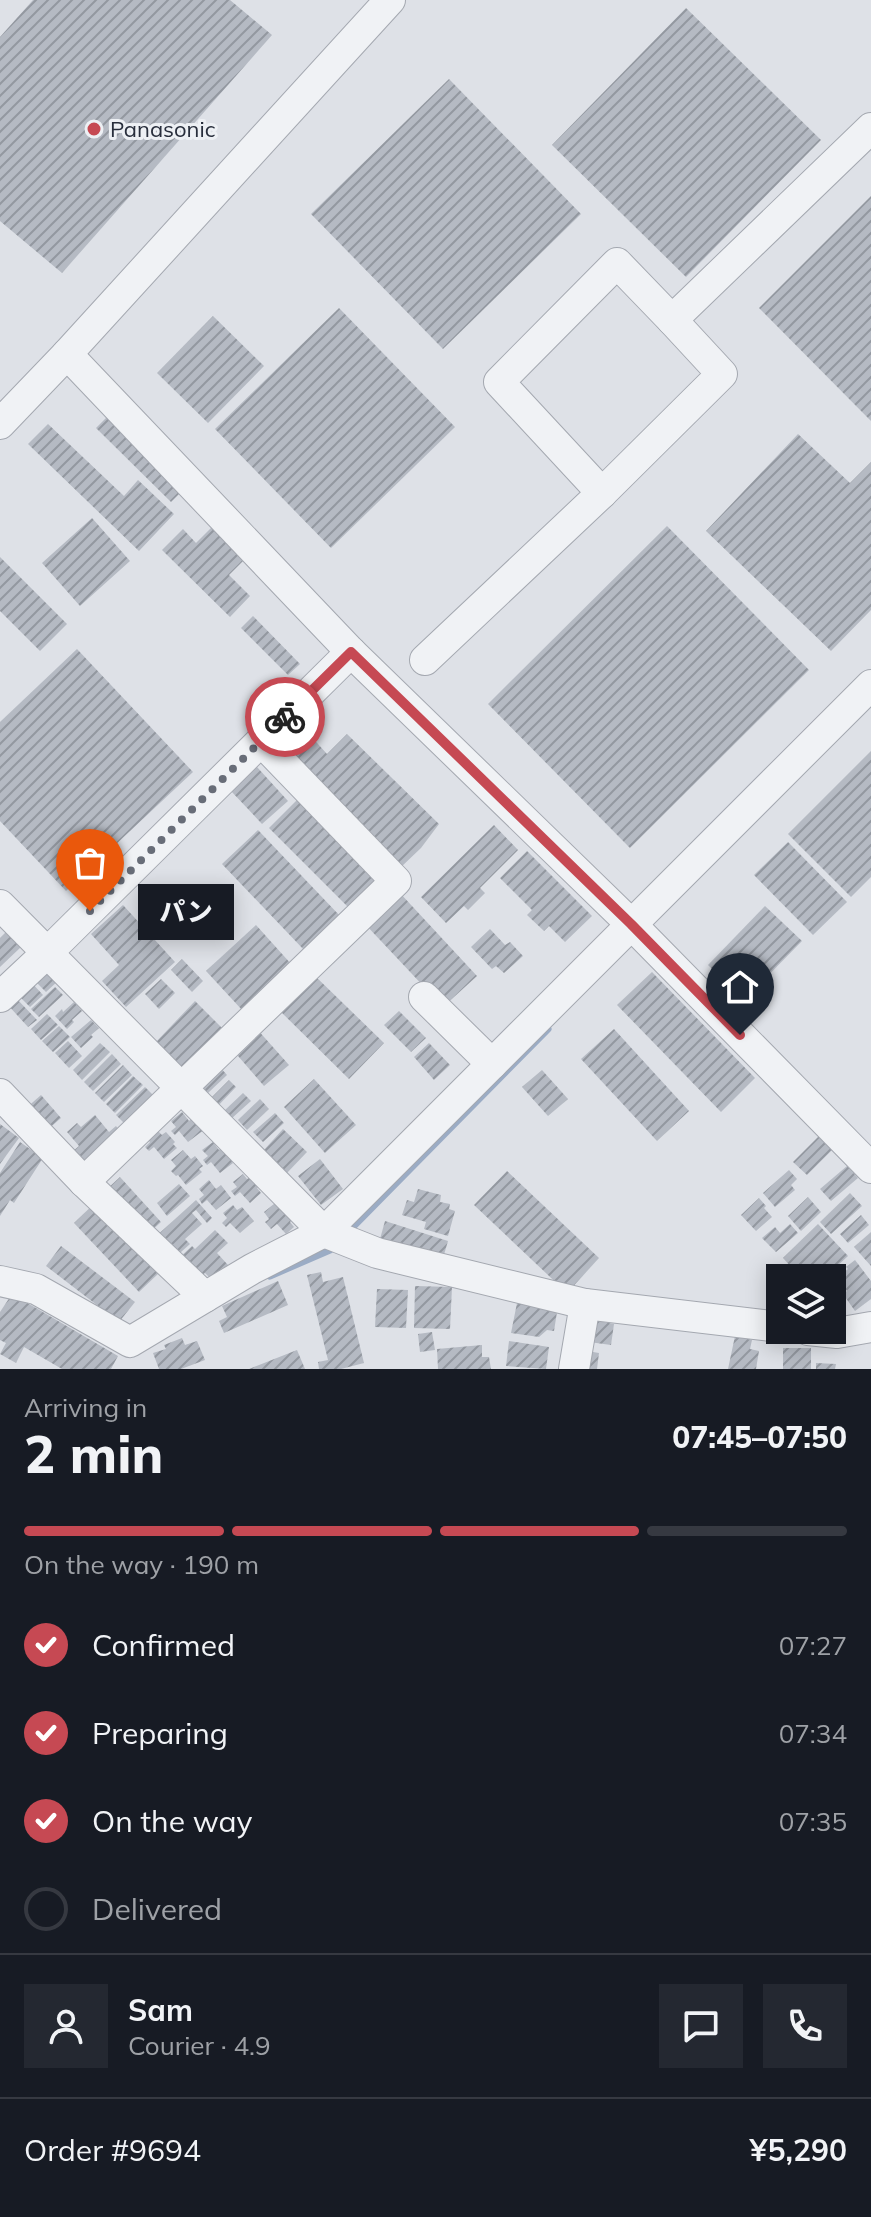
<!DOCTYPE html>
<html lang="en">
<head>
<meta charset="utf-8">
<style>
  body { margin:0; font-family:Mulish,"Noto Sans JP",sans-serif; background:#242831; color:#f1f3f6; height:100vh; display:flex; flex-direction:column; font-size:30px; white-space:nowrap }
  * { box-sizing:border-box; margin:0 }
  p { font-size:26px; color:#9ea1a6 }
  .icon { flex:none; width:44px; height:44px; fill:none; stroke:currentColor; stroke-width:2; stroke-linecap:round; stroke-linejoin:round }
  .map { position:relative; height:1369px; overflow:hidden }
  .side { display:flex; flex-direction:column; background:#171b24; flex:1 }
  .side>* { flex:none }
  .buttons { position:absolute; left:766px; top:1264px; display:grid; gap:16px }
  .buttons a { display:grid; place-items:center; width:80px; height:80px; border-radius:0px; background:#171b24; box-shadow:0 4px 20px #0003; font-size:40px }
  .pin { position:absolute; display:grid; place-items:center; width:68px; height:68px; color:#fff; margin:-82px -34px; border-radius:50% 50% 50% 0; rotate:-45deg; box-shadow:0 0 8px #0007 }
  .pin .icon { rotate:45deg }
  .courier { position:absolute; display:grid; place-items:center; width:80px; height:80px; margin:-40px; border:6px solid #c64953; border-radius:50%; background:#fff; color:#222; box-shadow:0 2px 10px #0007 }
  .bubble { position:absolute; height:56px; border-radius:0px; background:#171b24; box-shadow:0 4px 20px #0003; font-size:26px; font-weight:800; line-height:56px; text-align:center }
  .overview em { font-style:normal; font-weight:800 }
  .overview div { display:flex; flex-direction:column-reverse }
  .overview { display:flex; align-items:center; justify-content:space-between; height:136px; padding:0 24px }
  h1 { font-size:52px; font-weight:800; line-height:60px }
  .bar { display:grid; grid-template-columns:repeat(4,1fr); gap:12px 8px; align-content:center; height:96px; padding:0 24px }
  .bar i { height:10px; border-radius:6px; background:#363941 }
  .bar .active { background:#c64953 }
  .bar p { grid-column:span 4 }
  .line { display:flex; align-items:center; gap:20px; padding:0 24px; border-top:2px solid #363941 }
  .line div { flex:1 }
  .round { display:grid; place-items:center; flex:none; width:84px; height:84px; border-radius:0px; background:#242831 }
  ol { padding:0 24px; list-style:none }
  li { display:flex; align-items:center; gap:24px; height:88px }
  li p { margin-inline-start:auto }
  li .icon { padding:8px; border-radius:50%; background:#c64953; color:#fff; stroke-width:4 }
  li:last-child { color:#9ea1a6 }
  li i { width:44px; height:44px; border:4px solid #363941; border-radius:50% }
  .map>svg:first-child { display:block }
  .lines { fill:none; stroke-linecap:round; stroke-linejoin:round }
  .stream { stroke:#9bacc5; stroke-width:7 }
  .building { fill:url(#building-hatch) }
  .minor-casing { stroke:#a4a8b0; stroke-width:32 }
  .minor { stroke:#f0f2f5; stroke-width:30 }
  .done { stroke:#686d78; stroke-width:8; stroke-dasharray:0 14.4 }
  .route { stroke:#c64953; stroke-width:10 }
  .poi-dot { fill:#c64953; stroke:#edf0f4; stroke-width:3 }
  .labels { text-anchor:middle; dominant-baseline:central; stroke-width:6; stroke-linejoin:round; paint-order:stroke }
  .poi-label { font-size:22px; fill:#282e3c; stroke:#edf0f4; text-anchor:start }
</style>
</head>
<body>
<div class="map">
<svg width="871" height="1369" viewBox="0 0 871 1369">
  <defs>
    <pattern id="building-hatch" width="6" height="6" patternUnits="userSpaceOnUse" patternTransform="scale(2)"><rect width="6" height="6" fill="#b5bac3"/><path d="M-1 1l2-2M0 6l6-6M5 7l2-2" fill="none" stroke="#9398a0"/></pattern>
  </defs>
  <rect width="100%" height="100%" fill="#dee1e7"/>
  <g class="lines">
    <g class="stream">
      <polyline points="346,1234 548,1029"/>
      <polyline points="270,1276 330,1250 335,1245"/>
    </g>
  </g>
  <g class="building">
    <polygon points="33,0 230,0 272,35 62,273 0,221 0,37"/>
    <polygon points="686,8 821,140 686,277 552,145"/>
    <polygon points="449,79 581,214 443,349 311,214"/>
    <polygon points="871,196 871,421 759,308"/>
    <polygon points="339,308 455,427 331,548 215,429"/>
    <polygon points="213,316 264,366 208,423 157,373"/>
    <polygon points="107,417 181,492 171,502 96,428"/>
    <polygon points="48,424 124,496 138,480 174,514 139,551 28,444"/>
    <polygon points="798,434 850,483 871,462 871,610 831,651 706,531"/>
    <polygon points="92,518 130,561 80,606 42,563"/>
    <polygon points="215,524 248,556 229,575 250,596 230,617 162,550 183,529 196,543"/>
    <polygon points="667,526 809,670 630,848 488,704"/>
    <polygon points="0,557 67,624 40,651 0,611"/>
    <polygon points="253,616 300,664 288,675 241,628"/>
    <polygon points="77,649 193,772 66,891 0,821 0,722"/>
    <polygon points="309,734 327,754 347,734 439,824 421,848 400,868 288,754"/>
    <polygon points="871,751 871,877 851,897 788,834"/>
    <polygon points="257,767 288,801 262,824 231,791"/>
    <polygon points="301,796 383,877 351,910 269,828"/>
    <polygon points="494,825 518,850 480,888 485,893 468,910 464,906 446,923 421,897"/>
    <polygon points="258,830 341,917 305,951 222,864"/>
    <polygon points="788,842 847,902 813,935 754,875"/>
    <polygon points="527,851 592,916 565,942 549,926 544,931 527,915 532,910 500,878"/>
    <polygon points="399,892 477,976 443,1007 365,924"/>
    <polygon points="123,905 175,962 126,1007 102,981 119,965 91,934"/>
    <polygon points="765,906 802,941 744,1000 708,965"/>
    <polygon points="256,925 292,965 243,1011 206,971"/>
    <polygon points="490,929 505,945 510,942 523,956 504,973 496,966 492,969 471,947"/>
    <polygon points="6,932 21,947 0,967 0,938"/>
    <polygon points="182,959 203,981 192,992 171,970"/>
    <polygon points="44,964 59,980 46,992 30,976"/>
    <polygon points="652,972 755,1078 721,1112 617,1005"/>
    <polygon points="313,974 384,1043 349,1079 278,1009"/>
    <polygon points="161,979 175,993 159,1009 145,994"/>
    <polygon points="30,981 43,995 30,1007 17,994"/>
    <polygon points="55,987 63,995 39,1017 31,1009"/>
    <polygon points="15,997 37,1020 28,1027 7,1004"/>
    <polygon points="195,1001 224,1030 184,1071 155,1043"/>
    <polygon points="74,1002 82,1011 72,1020 74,1022 67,1029 55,1016 62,1009 63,1012"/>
    <polygon points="399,1011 426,1038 411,1052 384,1025"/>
    <polygon points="47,1014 58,1025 41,1040 31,1029"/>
    <polygon points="91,1020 99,1028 91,1035 93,1037 81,1048 71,1037"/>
    <polygon points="59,1026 70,1037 53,1052 42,1041"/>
    <polygon points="256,1028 289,1065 264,1086 232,1049"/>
    <polygon points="614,1029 689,1111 657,1141 581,1059"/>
    <polygon points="68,1041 82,1056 69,1068 55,1053"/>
    <polygon points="100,1043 110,1052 82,1080 73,1070"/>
    <polygon points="429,1043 450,1065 434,1080 414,1057"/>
    <polygon points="112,1054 121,1064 93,1091 84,1082"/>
    <polygon points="123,1065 132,1075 104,1102 95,1093"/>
    <polygon points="219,1066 227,1075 208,1093 200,1084"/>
    <polygon points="542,1070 568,1099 548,1116 522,1087"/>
    <polygon points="133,1076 143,1085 115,1113 106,1104"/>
    <polygon points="314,1079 356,1125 325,1153 284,1107"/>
    <polygon points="229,1080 236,1087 215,1109 207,1102"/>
    <polygon points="145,1087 154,1096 125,1124 116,1115"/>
    <polygon points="243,1093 251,1101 231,1119 224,1111"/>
    <polygon points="41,1095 61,1118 45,1132 24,1110"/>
    <polygon points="260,1099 269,1109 247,1130 238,1120"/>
    <polygon points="182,1112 189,1121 194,1116 205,1129 188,1142 179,1131 175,1135 171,1131 176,1127 171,1121"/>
    <polygon points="275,1113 284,1123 263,1142 253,1132"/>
    <polygon points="95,1115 109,1132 116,1126 125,1138 87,1170 72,1152 79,1146 67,1132 77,1123 81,1127"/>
    <polygon points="0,1124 19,1138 0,1164"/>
    <polygon points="156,1129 162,1135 166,1132 175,1142 173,1144 177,1148 164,1159 154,1147 149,1151 145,1147 150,1142 146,1138"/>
    <polygon points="283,1129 307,1152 286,1174 263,1151"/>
    <polygon points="822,1133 836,1146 807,1175 793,1162"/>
    <polygon points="20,1142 43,1158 14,1203 10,1200 0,1216 0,1173"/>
    <polygon points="213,1142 219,1150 225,1146 228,1156 233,1163 220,1173 211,1162 207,1165 203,1160 208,1156 202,1150"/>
    <polygon points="183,1150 191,1159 195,1156 203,1166 199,1169 202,1172 186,1185 178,1175 176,1176 171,1171 176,1166 171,1160"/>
    <polygon points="320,1159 343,1189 321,1205 298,1176"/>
    <polygon points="847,1166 858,1178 831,1201 820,1189"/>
    <polygon points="789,1170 797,1179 791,1185 795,1190 775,1207 763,1193"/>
    <polygon points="507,1171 599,1258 567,1293 474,1205"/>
    <polygon points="243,1174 247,1179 252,1176 260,1186 257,1188 261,1193 250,1203 240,1192 235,1196 231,1191 237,1187 233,1182"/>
    <polygon points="120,1177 161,1222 148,1234 106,1190"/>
    <polygon points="209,1180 216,1189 221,1185 231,1198 216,1210 207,1200 202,1204 199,1199 204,1195 199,1189"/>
    <polygon points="179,1184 190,1196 167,1216 157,1203"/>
    <polygon points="418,1189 441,1195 440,1202 450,1204 449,1209 455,1211 448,1236 424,1229 426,1222 402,1215 407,1200 414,1202"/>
    <polygon points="850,1193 862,1206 831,1234 820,1222"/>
    <polygon points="808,1197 821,1212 801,1231 788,1216"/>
    <polygon points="759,1198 766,1206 764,1208 772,1217 756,1231 741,1215"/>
    <polygon points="196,1200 212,1218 207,1223 196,1210 192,1213 202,1224 185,1239 190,1244 172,1260 153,1239"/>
    <polygon points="279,1200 294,1218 290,1222 294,1227 286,1234 277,1224 271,1229 265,1222 269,1219 264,1212"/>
    <polygon points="95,1203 160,1272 139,1292 74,1223"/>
    <polygon points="233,1205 237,1210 242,1207 254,1221 240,1233 230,1223 226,1227 222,1223 227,1218 223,1213"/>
    <polygon points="861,1215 869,1225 848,1243 840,1234"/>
    <polygon points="385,1221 448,1241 443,1258 380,1239"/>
    <polygon points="790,1224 798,1233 776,1252 762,1238 775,1227 780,1233"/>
    <polygon points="818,1224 848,1256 824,1278 801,1278 783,1258"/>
    <polygon points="215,1230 228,1243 217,1253 228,1265 209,1277 205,1273 198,1279 178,1259 192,1246 195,1249"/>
    <polygon points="871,1232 871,1266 854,1247"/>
    <polygon points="61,1246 135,1302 119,1322 46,1266"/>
    <polygon points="855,1260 871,1281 871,1299 855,1311 843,1294 847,1291 842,1284 845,1282 840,1275 848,1269 846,1267"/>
    <polygon points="321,1272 323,1282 343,1277 364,1363 341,1369 319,1369 318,1362 328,1360 307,1275"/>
    <polygon points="278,1281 288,1305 224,1333 219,1321 227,1317 222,1306"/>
    <polygon points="415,1286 452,1287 450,1329 414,1328"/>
    <polygon points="377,1289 408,1290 406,1328 375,1327"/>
    <polygon points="12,1294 118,1356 111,1369 62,1369 24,1347 16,1363 0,1354 6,1343 0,1340 0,1312"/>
    <polygon points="517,1303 557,1312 554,1331 547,1330 539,1337 511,1333"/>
    <polygon points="592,1320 614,1324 611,1345 589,1342"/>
    <polygon points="432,1332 435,1350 420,1352 418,1334"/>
    <polygon points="735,1336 752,1340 750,1349 759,1351 756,1369 728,1369"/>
    <polygon points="182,1338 185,1345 197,1341 205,1360 181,1369 159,1369 153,1353 166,1349 164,1345"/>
    <polygon points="509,1341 549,1347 546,1369 506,1366"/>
    <polygon points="482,1345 482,1357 489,1357 491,1369 438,1369 437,1349"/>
    <rect x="783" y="1348" width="28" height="21"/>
    <polygon points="297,1350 305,1369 249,1369"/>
    <polygon points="587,1351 599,1353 597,1369 584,1369"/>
    <polygon points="816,1363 836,1364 835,1369 816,1369"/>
  </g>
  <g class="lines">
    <defs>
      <g id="minor">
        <polyline points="67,354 351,652 631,924 871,1168"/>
        <polyline points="0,424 67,354 390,0"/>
        <polyline points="602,493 499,382 617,263 672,320"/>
        <polyline points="425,660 602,493 722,374 672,320 871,128"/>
        <polyline points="0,905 324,1232 377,1253 585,1304 780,1327"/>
        <polyline points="0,997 47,953 351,652"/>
        <polyline points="424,997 492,1064"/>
        <polyline points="0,1094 84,1182 205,1297"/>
        <polyline points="84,1182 396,881 261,741"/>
        <polyline points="0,1281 36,1289 130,1342 252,1269 324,1232 871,685"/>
        <polyline points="808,1330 837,1333 871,1327"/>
        <polyline points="574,1369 585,1304"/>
      </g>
    </defs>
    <use href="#minor" class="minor-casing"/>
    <use href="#minor" class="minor"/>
  </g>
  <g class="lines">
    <polyline class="done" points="90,911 285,717"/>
    <polyline class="route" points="285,717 351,652 631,924 740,1035"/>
  </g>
  <circle class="poi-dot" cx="94" cy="129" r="8"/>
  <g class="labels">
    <g class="poi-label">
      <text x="110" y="129">Panasonic</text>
    </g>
  </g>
</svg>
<div class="buttons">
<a><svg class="icon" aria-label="layers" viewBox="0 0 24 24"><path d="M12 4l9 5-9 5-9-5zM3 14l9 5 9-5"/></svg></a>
</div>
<div class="pin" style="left:90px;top:911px;background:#ea580c"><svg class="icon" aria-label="bag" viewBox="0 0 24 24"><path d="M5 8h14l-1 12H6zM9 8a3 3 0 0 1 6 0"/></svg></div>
<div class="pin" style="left:740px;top:1035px;background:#1f2937"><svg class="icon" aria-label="home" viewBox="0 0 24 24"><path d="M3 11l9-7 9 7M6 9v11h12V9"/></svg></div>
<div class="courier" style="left:285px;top:717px"><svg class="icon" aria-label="bike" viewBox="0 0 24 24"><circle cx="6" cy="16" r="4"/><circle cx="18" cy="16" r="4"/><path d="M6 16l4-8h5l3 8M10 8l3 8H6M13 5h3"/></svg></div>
<div class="bubble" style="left:138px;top:884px;width:96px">パン</div>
</div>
<section class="side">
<div class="overview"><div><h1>2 min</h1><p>Arriving in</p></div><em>07:45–07:50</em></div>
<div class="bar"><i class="active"></i><i class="active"></i><i class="active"></i><i></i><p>On the way · 190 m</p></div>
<ol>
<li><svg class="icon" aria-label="check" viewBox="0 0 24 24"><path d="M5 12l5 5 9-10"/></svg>Confirmed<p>07:27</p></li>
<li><svg class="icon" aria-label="check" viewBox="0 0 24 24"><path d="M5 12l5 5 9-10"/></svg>Preparing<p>07:34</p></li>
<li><svg class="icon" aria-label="check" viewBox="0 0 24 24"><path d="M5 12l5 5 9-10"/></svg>On the way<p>07:35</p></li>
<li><i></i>Delivered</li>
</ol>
<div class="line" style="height:144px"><a class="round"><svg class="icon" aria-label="person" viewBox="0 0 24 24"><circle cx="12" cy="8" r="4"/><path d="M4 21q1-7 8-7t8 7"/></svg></a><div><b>Sam</b><p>Courier · 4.9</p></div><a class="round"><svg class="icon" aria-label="chat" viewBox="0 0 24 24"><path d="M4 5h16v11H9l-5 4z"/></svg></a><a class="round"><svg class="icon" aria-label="phone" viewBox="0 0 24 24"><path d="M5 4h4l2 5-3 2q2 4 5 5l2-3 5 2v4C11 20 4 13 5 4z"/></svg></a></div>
<div class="line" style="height:104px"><div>Order #9694</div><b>¥5,290</b></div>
</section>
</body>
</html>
